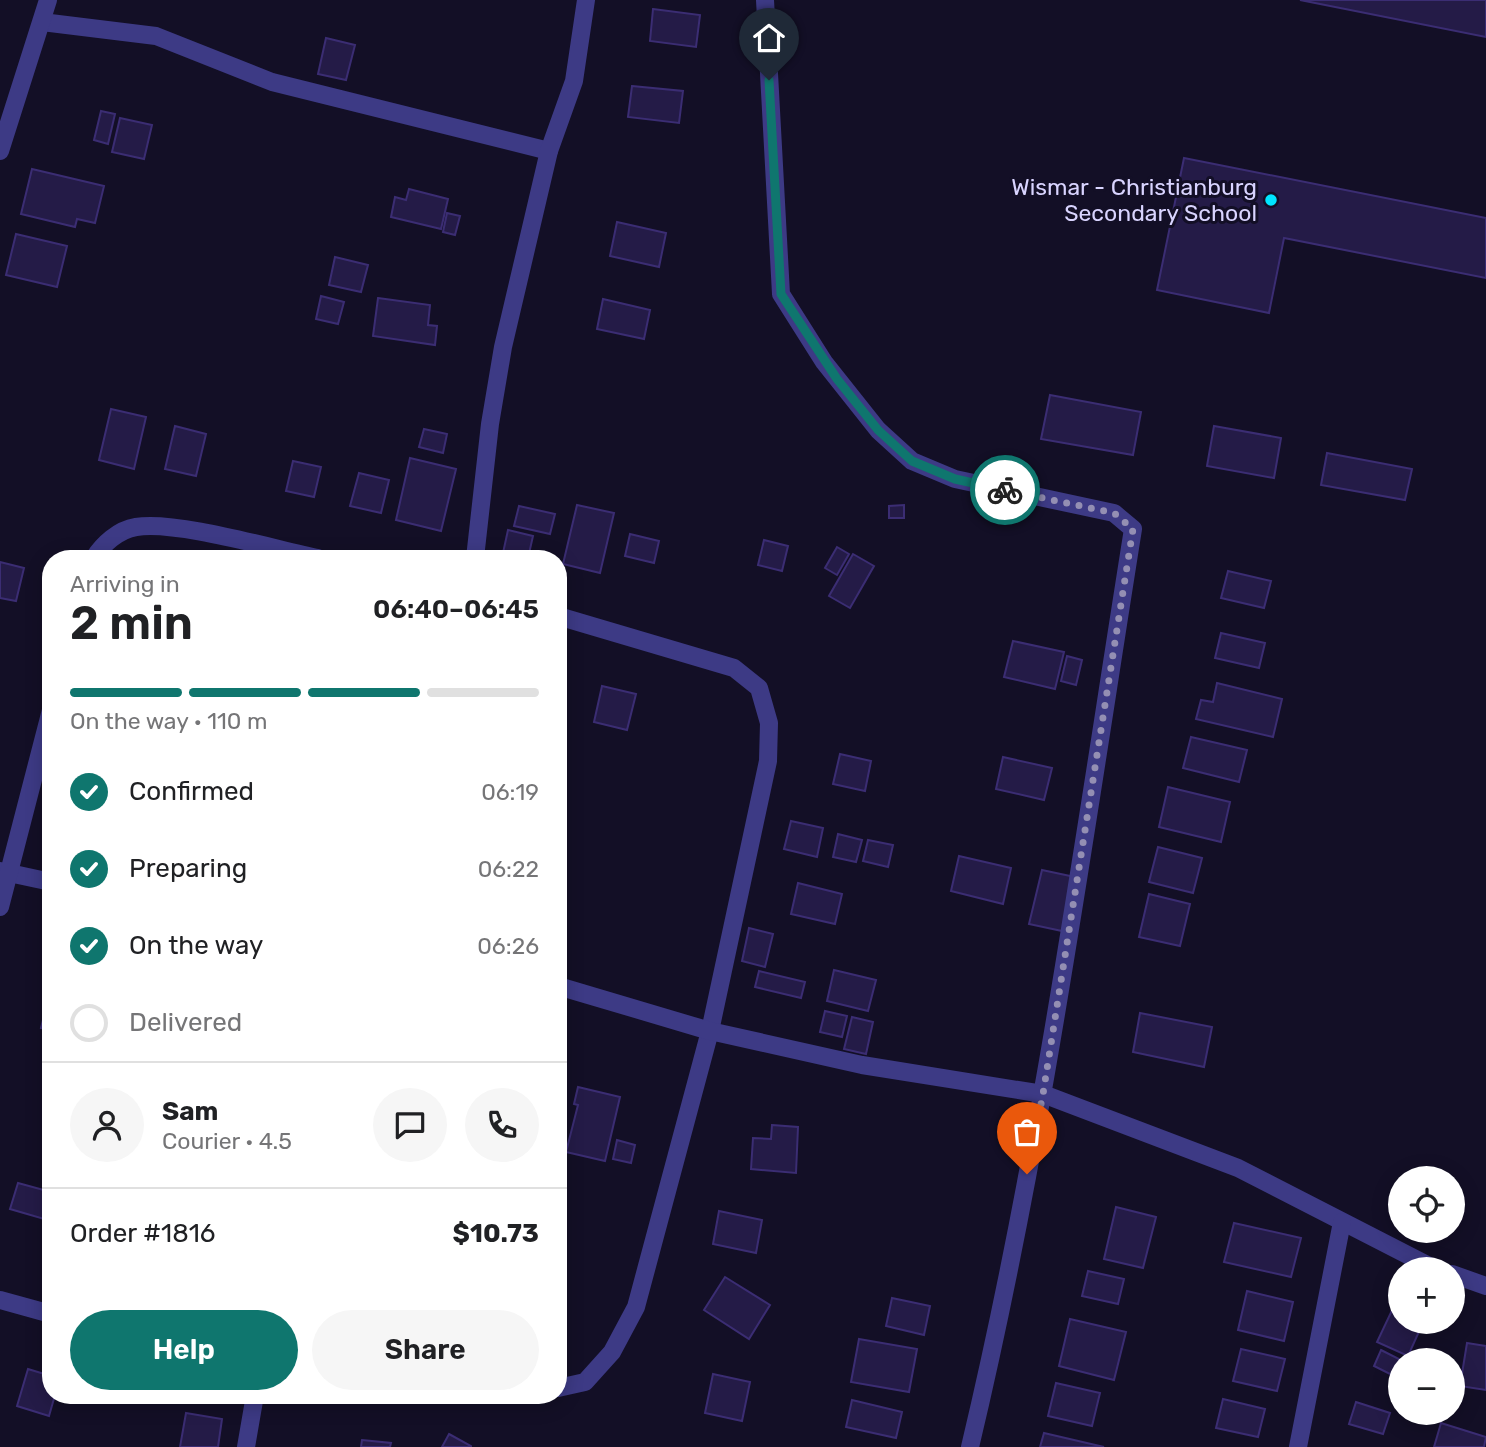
<!DOCTYPE html>
<html lang="en">
<head>
<meta charset="utf-8">
<style>
  body { margin:0; font-family:Rubik,sans-serif; background:#f6f6f6; color:#202124; height:100vh; display:flex; flex-direction:column; font-size:26px; white-space:nowrap }
  * { box-sizing:border-box; margin:0 }
  p { font-size:23px; color:#757577 }
  .icon { flex:none; width:38px; height:38px; fill:none; stroke:currentColor; stroke-width:2; stroke-linecap:round; stroke-linejoin:round }
  .map { position:relative; flex:1; overflow:hidden }
  .side { position:absolute; left:42px; top:550px; width:525px; height:854px; display:flex; flex-direction:column; background:#fff; border-radius:28px; box-shadow:0 4px 18px #0003 }
  .side>* { flex:none }
  .buttons { position:absolute; left:1388px; top:1166px; display:grid; gap:14px }
  .buttons a { display:grid; place-items:center; width:77px; height:77px; border-radius:50%; background:#fff; box-shadow:0 4px 18px #0003; font-size:35px }
  .pin { position:absolute; display:grid; place-items:center; width:60px; height:60px; color:#fff; margin:-72px -30px; border-radius:50% 50% 50% 0; rotate:-45deg; box-shadow:0 0 7px #0007 }
  .pin .icon { rotate:45deg }
  .courier { position:absolute; display:grid; place-items:center; width:70px; height:70px; margin:-35px; border:5px solid #0f766e; border-radius:50%; background:#fff; color:#222; box-shadow:0 2px 9px #0007 }
  .overview em { font-style:normal; font-weight:600 }
  .overview div { display:flex; flex-direction:column-reverse }
  .overview { display:flex; align-items:center; justify-content:space-between; height:119px; padding:0 28px }
  h1 { font-size:46px; font-weight:600; line-height:52px }
  .bar { display:grid; grid-template-columns:repeat(4,1fr); gap:10px 7px; align-content:center; height:84px; padding:0 28px }
  .bar i { height:9px; border-radius:5px; background:#e0e0e0 }
  .bar .current { background:#0f766e }
  .bar p { grid-column:span 4 }
  .line { display:flex; align-items:center; gap:18px; padding:0 28px; border-top:2px solid #e0e0e0 }
  .line div { flex:1 }
  .round { display:grid; place-items:center; flex:none; width:74px; height:74px; border-radius:37px; background:#f6f6f6 }
  ol { padding:0 28px; list-style:none }
  li { display:flex; align-items:center; gap:21px; height:77px }
  li p { margin-inline-start:auto }
  li .icon { padding:7px; border-radius:50%; background:#0f766e; color:#fff; stroke-width:4 }
  li:last-child { color:#757577 }
  li i { width:38px; height:38px; border:4px solid #e0e0e0; border-radius:50% }
  .button { display:flex; gap:14px; margin-top:auto; padding:14px 28px }
  .button a { flex:1; height:80px; border-radius:42px; background:#0f766e; color:#fff; font-size:28px; font-weight:600; line-height:80px; text-align:center }
  .button a+a { background:#f6f6f6; color:#202124 }
  .map>svg:first-child { display:block }
  .building { fill:#241b47; stroke:#3b2d73; stroke-width:2 }
  .lines { fill:none; stroke-linecap:round; stroke-linejoin:round }
  .street { stroke:#3d3a85; stroke-width:18 }
  .done { stroke:#948fb3; stroke-width:7; stroke-dasharray:0 12.6 }
  .route { stroke:#0f766e; stroke-width:9 }
  .poi-dot { fill:#00e5ff; stroke:#130f26; stroke-width:2.5 }
  .labels { text-anchor:middle; dominant-baseline:central; stroke-width:6; stroke-linejoin:round; paint-order:stroke }
  .poi-label { font-size:23px; fill:#d9d4ff; stroke:#130f26; text-anchor:end }
</style>
</head>
<body>
<div class="map">
<svg width="1486" height="1447" viewBox="0 0 1486 1447">
  <rect width="100%" height="100%" fill="#130f26"/>
  <g class="building">
    <polygon points="1300,0 1486,0 1486,37"/>
    <polygon points="653,9 700,15 696,47 650,41"/>
    <polygon points="326,38 355,45 346,80 318,74"/>
    <polygon points="632,86 683,91 679,123 628,117"/>
    <polygon points="101,111 115,114 108,144 94,140"/>
    <polygon points="120,118 152,125 144,159 112,152"/>
    <polygon points="1184,158 1486,218 1486,278 1284,238 1269,313 1157,290"/>
    <polygon points="32,169 104,186 95,223 77,219 75,227 21,214"/>
    <polygon points="409,189 448,199 441,229 391,217 395,197 406,200"/>
    <polygon points="447,213 460,216 455,235 443,232"/>
    <polygon points="617,222 666,233 659,267 610,256"/>
    <polygon points="16,234 67,246 57,287 6,275"/>
    <polygon points="335,257 368,265 361,292 329,285"/>
    <polygon points="321,296 344,302 338,324 316,319"/>
    <polygon points="378,298 430,305 428,325 437,326 435,345 373,336"/>
    <polygon points="603,299 650,310 644,339 597,329"/>
    <polygon points="1050,395 1141,412 1133,455 1041,439"/>
    <polygon points="111,409 146,417 134,469 99,460"/>
    <polygon points="175,426 206,434 196,476 165,469"/>
    <polygon points="1214,426 1281,438 1274,478 1207,466"/>
    <polygon points="424,429 447,434 443,453 419,447"/>
    <polygon points="1327,453 1412,469 1405,500 1321,485"/>
    <polygon points="410,458 456,469 441,531 396,520"/>
    <polygon points="293,461 321,467 314,497 286,491"/>
    <polygon points="359,473 389,480 381,513 350,506"/>
    <polygon points="577,505 614,513 600,573 563,564"/>
    <polygon points="904,505 904,518 889,518 889,506"/>
    <polygon points="519,506 555,514 550,534 514,526"/>
    <polygon points="508,530 533,536 528,558 503,553"/>
    <polygon points="630,534 659,541 654,563 625,556"/>
    <polygon points="764,540 788,546 782,571 758,565"/>
    <polygon points="837,547 849,554 837,575 825,568"/>
    <polygon points="853,554 874,566 850,608 829,596"/>
    <polygon points="0,562 24,568 16,601 0,598"/>
    <polygon points="1228,571 1271,581 1264,608 1221,598"/>
    <polygon points="1221,633 1265,643 1259,668 1215,658"/>
    <polygon points="1013,641 1064,652 1055,689 1004,677"/>
    <polygon points="1067,656 1082,660 1076,685 1061,681"/>
    <polygon points="1217,683 1282,699 1273,737 1196,719 1201,700 1213,702"/>
    <polygon points="602,686 636,694 627,730 594,722"/>
    <polygon points="558,697 563,698 558,719"/>
    <polygon points="1191,737 1247,750 1239,782 1183,768"/>
    <polygon points="840,754 871,761 865,791 833,784"/>
    <polygon points="1003,757 1052,768 1044,800 996,789"/>
    <polygon points="1168,787 1230,802 1221,842 1159,827"/>
    <polygon points="791,821 823,828 817,857 784,849"/>
    <polygon points="838,834 862,840 856,862 833,857"/>
    <polygon points="868,840 893,845 888,867 863,861"/>
    <polygon points="1158,847 1202,858 1193,893 1149,882"/>
    <polygon points="959,856 1011,868 1003,904 951,891"/>
    <polygon points="1042,870 1075,877 1062,931 1029,924"/>
    <polygon points="798,883 842,894 835,924 791,914"/>
    <polygon points="1149,894 1190,904 1180,946 1139,937"/>
    <polygon points="749,928 773,934 765,967 742,961"/>
    <polygon points="834,970 876,980 868,1011 827,1001"/>
    <polygon points="759,971 805,982 801,998 755,987"/>
    <polygon points="51,988 51,1030 41,1028"/>
    <polygon points="825,1011 847,1016 842,1037 820,1032"/>
    <polygon points="1140,1013 1212,1027 1204,1067 1133,1052"/>
    <polygon points="852,1017 873,1022 866,1054 844,1049"/>
    <polygon points="578,1087 620,1097 605,1161 566,1152 578,1105 574,1104"/>
    <polygon points="772,1125 798,1127 796,1173 751,1169 753,1138 771,1139"/>
    <polygon points="617,1140 635,1145 631,1163 613,1159"/>
    <polygon points="18,1183 51,1192 51,1221 10,1209"/>
    <polygon points="1116,1207 1156,1217 1143,1268 1104,1259"/>
    <polygon points="719,1211 762,1220 756,1253 713,1244"/>
    <polygon points="1234,1223 1301,1238 1291,1277 1224,1262"/>
    <polygon points="1088,1271 1124,1279 1118,1304 1082,1296"/>
    <polygon points="725,1277 770,1305 749,1339 704,1310"/>
    <polygon points="1247,1291 1293,1302 1284,1341 1238,1330"/>
    <polygon points="892,1298 930,1306 924,1335 886,1326"/>
    <polygon points="1394,1306 1400,1309 1400,1321 1422,1325 1408,1356 1377,1342"/>
    <polygon points="1070,1319 1126,1332 1114,1380 1059,1366"/>
    <polygon points="859,1339 917,1349 909,1392 851,1382"/>
    <polygon points="1467,1343 1486,1346 1486,1390 1460,1386"/>
    <polygon points="1241,1349 1285,1359 1277,1391 1233,1381"/>
    <polygon points="1381,1350 1401,1360 1398,1378 1374,1366"/>
    <polygon points="28,1369 51,1376 51,1395 55,1395 49,1416 17,1406"/>
    <polygon points="713,1374 750,1382 742,1421 705,1413"/>
    <polygon points="1056,1383 1100,1393 1092,1426 1048,1416"/>
    <polygon points="1223,1399 1265,1409 1258,1437 1216,1428"/>
    <polygon points="852,1400 902,1412 896,1438 846,1427"/>
    <polygon points="1356,1402 1390,1413 1383,1434 1349,1424"/>
    <polygon points="186,1413 222,1419 218,1447 180,1447"/>
    <polygon points="1441,1423 1486,1437 1484,1447 1434,1447"/>
    <polygon points="1044,1433 1104,1447 1040,1447"/>
    <polygon points="449,1434 471,1446 471,1447 442,1447"/>
    <polygon points="362,1440 391,1443 390,1447 361,1447"/>
  </g>
  <g class="lines">
    <g class="street">
      <path d="M765 0 781 294 824 362 878 430 912 461 955 479 1114 513 1133 529C1084 836 1042 1145 970 1447"/>
      <polyline points="42,22 156,36 272,82 549,151"/>
      <polyline points="0,151 48,0"/>
      <path d="M94 558C103 544 118 530 136 527 175 520 274 549 318 558"/>
      <polyline points="475,558 490,424 503,347 549,151 574,81 586,0"/>
      <polyline points="558,616 734,668 759,688 769,723 768,761 710,1031 636,1307 612,1352 585,1382 558,1388"/>
      <polyline points="0,871 51,882"/>
      <polyline points="0,907 51,710"/>
      <polyline points="558,986 710,1031 862,1065 1043,1094 1238,1168 1435,1269"/>
      <polyline points="1452,1274 1486,1286"/>
      <polyline points="0,1300 51,1314"/>
      <polyline points="246,1447 255,1395"/>
      <polyline points="1298,1447 1342,1222"/>
    </g>
  </g>
  <g class="lines">
    <polyline class="done" points="1005,490 1114,513 1133,529 1043,1094 1027,1174"/>
    <polyline class="route" points="769,80 781,294 837,379 878,430 912,461 955,479 1005,490"/>
  </g>
  <circle class="poi-dot" cx="1271" cy="200" r="7"/>
  <g class="labels">
    <g class="poi-label">
      <text x="1257" y="187">Wismar - Christianburg<tspan x="1257" dy="26">Secondary School</tspan></text>
    </g>
  </g>
</svg>
<div class="buttons">
<a><svg class="icon" aria-label="locate" viewBox="0 0 24 24"><circle cx="12" cy="12" r="6"/><path d="M12 2v4M12 18v4M2 12h4M18 12h4"/></svg></a>
<a>+</a>
<a>−</a>
</div>
<div class="pin" style="left:1027px;top:1174px;background:#ea580c"><svg class="icon" aria-label="bag" viewBox="0 0 24 24"><path d="M5 8h14l-1 12H6zM9 8a3 3 0 0 1 6 0"/></svg></div>
<div class="pin" style="left:769px;top:80px;background:#1f2937"><svg class="icon" aria-label="home" viewBox="0 0 24 24"><path d="M3 11l9-7 9 7M6 9v11h12V9"/></svg></div>
<div class="courier" style="left:1005px;top:490px"><svg class="icon" aria-label="bike" viewBox="0 0 24 24"><circle cx="6" cy="16" r="4"/><circle cx="18" cy="16" r="4"/><path d="M6 16l4-8h5l3 8M10 8l3 8H6M13 5h3"/></svg></div>
<section class="side">
<div class="overview"><div><h1>2 min</h1><p>Arriving in</p></div><em>06:40–06:45</em></div>
<div class="bar"><i class="current"></i><i class="current"></i><i class="current"></i><i></i><p>On the way · 110 m</p></div>
<ol>
<li><svg class="icon" aria-label="check" viewBox="0 0 24 24"><path d="M5 12l5 5 9-10"/></svg>Confirmed<p>06:19</p></li>
<li><svg class="icon" aria-label="check" viewBox="0 0 24 24"><path d="M5 12l5 5 9-10"/></svg>Preparing<p>06:22</p></li>
<li><svg class="icon" aria-label="check" viewBox="0 0 24 24"><path d="M5 12l5 5 9-10"/></svg>On the way<p>06:26</p></li>
<li><i></i>Delivered</li>
</ol>
<div class="line" style="height:126px"><a class="round"><svg class="icon" aria-label="person" viewBox="0 0 24 24"><circle cx="12" cy="8" r="4"/><path d="M4 21q1-7 8-7t8 7"/></svg></a><div><b>Sam</b><p>Courier · 4.5</p></div><a class="round"><svg class="icon" aria-label="chat" viewBox="0 0 24 24"><path d="M4 5h16v11H9l-5 4z"/></svg></a><a class="round"><svg class="icon" aria-label="phone" viewBox="0 0 24 24"><path d="M5 4h4l2 5-3 2q2 4 5 5l2-3 5 2v4C11 20 4 13 5 4z"/></svg></a></div>
<div class="line" style="height:91px"><div>Order #1816</div><b>$10.73</b></div>
<div class="button"><a>Help</a><a>Share</a></div>
</section>
</div>
</body>
</html>
